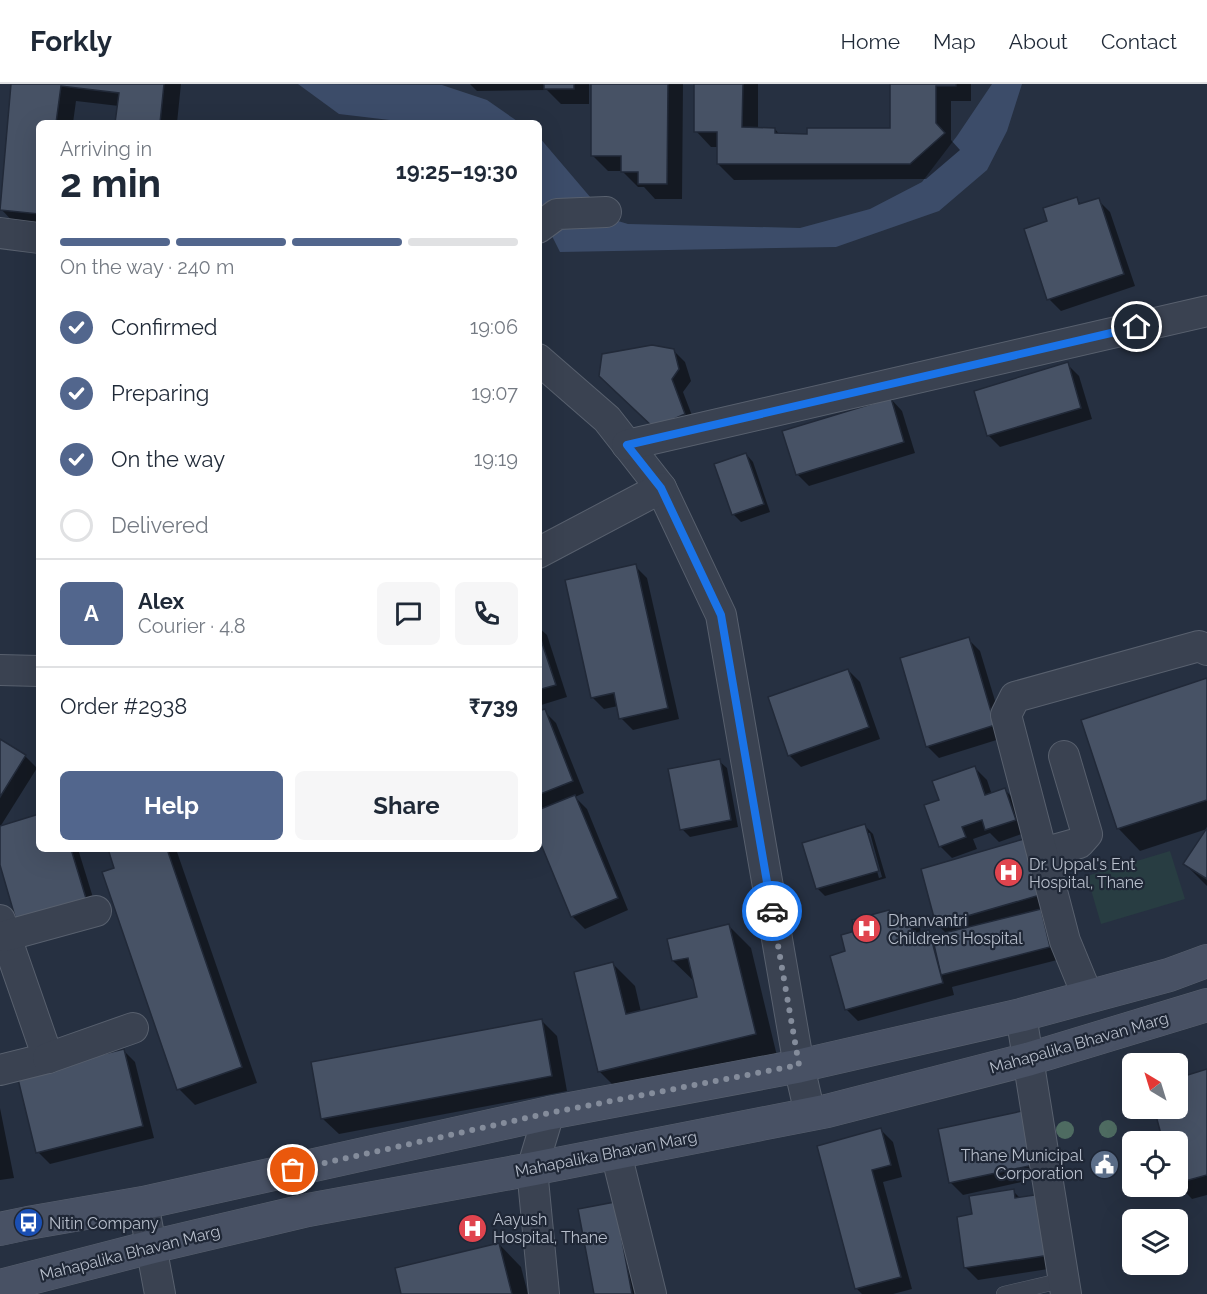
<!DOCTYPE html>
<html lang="en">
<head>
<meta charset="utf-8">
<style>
  body { margin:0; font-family:Raleway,sans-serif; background:#f6f6f7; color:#1f2937; height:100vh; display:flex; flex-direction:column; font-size:22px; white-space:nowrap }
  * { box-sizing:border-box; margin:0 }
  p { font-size:20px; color:#747a83 }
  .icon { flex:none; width:33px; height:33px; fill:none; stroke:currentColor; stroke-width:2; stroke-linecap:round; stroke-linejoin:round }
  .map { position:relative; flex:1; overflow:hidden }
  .details { position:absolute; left:36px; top:36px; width:506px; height:732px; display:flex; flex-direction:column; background:#fff; border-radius:9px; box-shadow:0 6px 24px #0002 }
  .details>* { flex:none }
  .needle { width:39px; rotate:322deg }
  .controls { position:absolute; left:1122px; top:969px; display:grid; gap:12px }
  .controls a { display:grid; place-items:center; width:66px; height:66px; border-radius:9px; background:#fff; box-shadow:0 6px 24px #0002; font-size:30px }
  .pin { position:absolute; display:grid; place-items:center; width:51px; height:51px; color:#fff; margin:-26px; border:3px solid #fff; border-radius:50%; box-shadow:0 2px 6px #0007 }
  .courier { position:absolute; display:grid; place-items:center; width:60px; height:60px; margin:-30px; border:4px solid #1a73e8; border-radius:50%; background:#fff; color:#222; box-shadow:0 2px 8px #0007 }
  .headline em { font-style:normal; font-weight:700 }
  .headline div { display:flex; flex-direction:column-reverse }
  .headline { display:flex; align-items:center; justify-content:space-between; height:102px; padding:0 24px }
  h1 { font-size:39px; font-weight:700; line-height:45px }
  .bar { display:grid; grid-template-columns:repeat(4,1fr); gap:9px 6px; align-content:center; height:72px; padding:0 24px }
  .bar i { height:8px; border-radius:4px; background:#e0e1e3 }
  .bar .on { background:#52668d }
  .bar p { grid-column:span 4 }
  .line { display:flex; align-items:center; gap:15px; padding:0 24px; border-top:2px solid #e0e1e3 }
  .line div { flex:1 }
  .round { display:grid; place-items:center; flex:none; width:63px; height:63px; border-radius:9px; background:#f6f6f7 }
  ol { padding:0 24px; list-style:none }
  li { display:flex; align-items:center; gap:18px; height:66px }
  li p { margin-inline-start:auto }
  li .icon { padding:6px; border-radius:50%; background:#52668d; color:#fff; stroke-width:4 }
  li:last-child { color:#747a83 }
  li i { width:33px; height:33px; border:3px solid #e0e1e3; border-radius:50% }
  .primary-button { display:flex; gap:12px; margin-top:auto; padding:12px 24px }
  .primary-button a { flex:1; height:69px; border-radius:9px; background:#52668d; color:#fff; font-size:24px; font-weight:700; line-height:69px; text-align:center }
  .primary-button a+a { background:#f6f6f7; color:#1f2937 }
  header { display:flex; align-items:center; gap:36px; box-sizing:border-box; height:84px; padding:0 30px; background:#fff; border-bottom:2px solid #e0e1e3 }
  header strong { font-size:28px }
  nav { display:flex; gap:33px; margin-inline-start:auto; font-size:21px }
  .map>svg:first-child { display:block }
  .green { fill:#283d42 }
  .water { fill:#3c4c69 }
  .shadow { fill:#0007; fill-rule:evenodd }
  .building { fill:#475265; stroke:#212938; stroke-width:1.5 }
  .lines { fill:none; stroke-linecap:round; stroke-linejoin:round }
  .lane-casing { stroke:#58606e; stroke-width:16 }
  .street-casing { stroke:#58606e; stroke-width:32 }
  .secondary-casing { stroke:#58606e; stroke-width:34 }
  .lane { stroke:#3a4251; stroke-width:15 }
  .street { stroke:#3a4251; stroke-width:30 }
  .secondary { stroke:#485164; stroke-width:33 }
  .tree { fill:#4e6b61 }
  .done { stroke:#848c9b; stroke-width:6; stroke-dasharray:0 10.8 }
  .route { stroke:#1a73e8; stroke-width:8 }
  .labels { text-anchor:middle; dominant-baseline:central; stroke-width:4.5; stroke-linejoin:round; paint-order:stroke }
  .poi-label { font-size:16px; fill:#b7becb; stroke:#1f2736; text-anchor:start }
  .street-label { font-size:16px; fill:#b7becb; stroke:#1f2736 }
</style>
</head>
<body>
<header>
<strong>Forkly</strong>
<nav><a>Home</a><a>Map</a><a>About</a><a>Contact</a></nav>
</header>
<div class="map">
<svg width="1207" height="1210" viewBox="0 0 1207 1210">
  <rect width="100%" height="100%" fill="#263041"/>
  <polygon class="green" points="1170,767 1185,815 1101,840 1087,792"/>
  <g class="water">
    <polygon points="298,0 442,1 487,16 520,39 415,39 339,30"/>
    <polygon points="992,0 1022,0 1007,47 987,86 939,127 836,163 560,168 539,126 539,53 608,134 628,140 800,144 870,125 922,98 957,52"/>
  </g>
  <g class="shadow">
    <polygon points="13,0 181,0 177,39 117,39 119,22 76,17 73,39 39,39 39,143 16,141 1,125"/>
    <polygon points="470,0 589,0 589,20 561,20 547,6 477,7"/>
    <polygon points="593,0 683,0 682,115 655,115 644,103 638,103 622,87 608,87 592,71"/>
    <polygon points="696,0 758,0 758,45 775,45 780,51 808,51 891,46 892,0 971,0 971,17 951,17 951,56 960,66 926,95 734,96 718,80 718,63 711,63 696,47"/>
    <polygon points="1076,115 1082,121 1098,116 1110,128 1135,202 1061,227 1049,215 1048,138"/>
    <polygon points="673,266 685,278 691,297 683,308 696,342 667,355"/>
    <polygon points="1067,280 1079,292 1092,335 1000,363 988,351"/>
    <polygon points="891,315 902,327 915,369 809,402 797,390"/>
    <polygon points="746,370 753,378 770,428 741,438 733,430"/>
    <polygon points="635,482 647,494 679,635 633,646 621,634 618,622 604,625 592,613"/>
    <polygon points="538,543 547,551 567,613 538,622"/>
    <polygon points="968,555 980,567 1006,653 939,674 927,662"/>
    <polygon points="848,586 860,598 880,655 801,683 789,671"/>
    <polygon points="1207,596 1207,745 1140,767 1118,744"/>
    <polygon points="544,627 556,639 584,709 575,713 587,725 628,826 585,845 573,833 538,749 538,629"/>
    <polygon points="0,657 25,672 37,684 0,743 39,731 39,765 78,765 99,833 0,776"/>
    <polygon points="719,677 727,684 738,743 690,753 682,745"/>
    <polygon points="975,684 987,696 992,711 1005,706 1017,718 1027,748 999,758 990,749 973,755 977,765 952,774 940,762"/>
    <path d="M865 742 873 750 886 794 825 812 817 804ZM866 749H870L882 793 879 794Z"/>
    <polygon points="1207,746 1207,802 1185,780"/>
    <polygon points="1024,757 1051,823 1040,826 1052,838 1061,875 952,903 954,911 858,937 846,925 847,868 857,848 889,827 896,835 908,832 920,844 921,850 929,848 934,853 947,850 937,840"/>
    <polygon points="109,765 176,765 257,999 195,1021 179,1005"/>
    <polygon points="729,842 751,864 777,972 622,1010 600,988 576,889 613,880 635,902 641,928 699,914 695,898 673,877"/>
    <polygon points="541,936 557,952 567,1007 339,1050 323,1035"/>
    <polygon points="123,966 135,978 154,1054 50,1080 38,1068"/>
    <polygon points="1207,987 1207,1111 1192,1115 1178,1100 1178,995"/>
    <polygon points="0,1024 14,1094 0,1096"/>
    <polygon points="1027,1028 1049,1092 963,1111 951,1099 940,1047"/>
    <polygon points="881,1046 893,1058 902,1093 883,1098 912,1205 893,1210 862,1210 857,1205 818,1063"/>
    <polygon points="1013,1107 1021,1115 1061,1183 978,1196 966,1184 974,1131"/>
    <polygon points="614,1119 641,1210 596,1210"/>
    <polygon points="499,1160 521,1183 528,1210 402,1210"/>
  </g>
  <g class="building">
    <polygon points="11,0 164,0 160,39 115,39 119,9 61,2 56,39 39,39 39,130 0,126"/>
    <rect x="544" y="0" width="30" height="5"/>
    <polygon points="591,0 668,0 667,100 638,100 638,88 621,88 621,72 591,72"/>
    <polygon points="694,0 743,0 742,43 775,44 775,49 807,50 807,44 890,44 890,0 956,0 956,2 936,2 936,39 945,49 910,80 717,80 717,48 694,48"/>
    <polygon points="1077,113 1079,120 1099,114 1124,190 1047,216 1024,145 1047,137 1043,124"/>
    <polygon points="652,261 674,265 679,285 672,295 685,330 654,344 599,292 602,270"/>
    <polygon points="1068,278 1081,324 987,352 974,307"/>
    <polygon points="891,314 904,358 796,391 782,347"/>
    <polygon points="746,369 764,420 732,431 714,380"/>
    <polygon points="636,480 668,624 619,635 614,609 591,614 565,496"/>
    <polygon points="538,547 556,601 538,606"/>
    <polygon points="969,553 995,641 926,663 900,574"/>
    <polygon points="848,585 869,643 788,672 768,613"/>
    <polygon points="1207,594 1207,716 1117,745 1081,636"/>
    <polygon points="545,625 573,697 538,711 538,627"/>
    <polygon points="0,655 26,671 0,713"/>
    <polygon points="720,675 731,736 680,746 668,685"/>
    <polygon points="975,682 985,711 1005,704 1016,736 985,746 982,736 962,743 966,753 939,763 924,721 939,716 932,697"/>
    <polygon points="575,711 618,814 571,833 538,753 538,726"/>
    <polygon points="39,730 39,765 71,765 88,821 18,843 0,781 0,742"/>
    <polygon points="865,740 879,787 816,805 802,759"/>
    <polygon points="1207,744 1207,795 1183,780"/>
    <polygon points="1024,755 1040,811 936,841 921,785"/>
    <polygon points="108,765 167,765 242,983 177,1006 102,788 114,784"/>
    <polygon points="1041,825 1050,863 941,891 932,852"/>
    <polygon points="889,826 892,835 908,831 913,850 929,846 943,899 845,926 830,872 845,867 841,851 855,847 852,836"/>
    <polygon points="729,840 756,950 598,988 574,888 613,878 626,930 697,913 688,874 672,877 667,855"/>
    <polygon points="542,935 552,992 321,1035 311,978"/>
    <polygon points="124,965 143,1042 36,1069 17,991"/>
    <polygon points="1207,985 1207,1091 1178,1099 1178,1058 1163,1058 1154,1024 1178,1024 1178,994"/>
    <polygon points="1027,1026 1038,1080 949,1099 938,1045"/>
    <polygon points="881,1044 891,1081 872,1086 901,1193 855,1205 817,1062"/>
    <polygon points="1014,1105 1015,1114 1041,1110 1050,1171 964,1184 957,1133 972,1130 969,1112"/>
    <polygon points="615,1118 632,1210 594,1210 578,1125"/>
    <polygon points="499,1159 512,1210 401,1210 395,1184"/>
  </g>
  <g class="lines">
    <defs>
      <polyline id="lane" points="1004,1210 1064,1196"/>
      <g id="street">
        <polyline points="538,144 557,130 606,128"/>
        <polyline points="0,149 39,154"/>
        <polyline points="538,275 607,335 661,404 721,531 799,982 810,1030"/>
        <polyline points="627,361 1207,227"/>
        <polyline points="538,469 661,404"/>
        <polyline points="0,586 39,587"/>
        <polyline points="1043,769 1079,759 1087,750 1064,672"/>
        <polyline points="0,836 48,974 0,986"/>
        <polyline points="5,852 96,827"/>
        <polyline points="1088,913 1065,857 1006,631 1015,613 1199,562 1207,566"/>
        <polyline points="1021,931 1066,1210"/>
        <polyline points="48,974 133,944"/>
        <polyline points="616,1069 651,1210"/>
        <polyline points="143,1119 160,1210"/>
        <polyline points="544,1210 532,1085 549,1029"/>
      </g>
      <g id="secondary">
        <polyline points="0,1145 28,1139 143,1119 549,1029 799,982 1021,931 1169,891 1207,877"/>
        <polyline points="0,1202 151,1163 308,1126 532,1085 827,1027 1029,975 1207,921"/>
      </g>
    </defs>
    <use href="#lane" class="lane-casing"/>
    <use href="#street" class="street-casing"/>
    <use href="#secondary" class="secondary-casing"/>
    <use href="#lane" class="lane"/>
    <use href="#street" class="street"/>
    <use href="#secondary" class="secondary"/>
  </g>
  <g class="tree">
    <circle cx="1108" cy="1045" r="9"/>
    <circle cx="1065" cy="1046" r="9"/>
  </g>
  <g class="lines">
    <polyline class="done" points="293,1086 549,1029 799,981 772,827"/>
    <polyline class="route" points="772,827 721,531 661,404 627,361 1137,243"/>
  </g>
  <defs>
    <symbol id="hospital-disc" viewBox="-11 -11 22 22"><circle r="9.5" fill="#e0444e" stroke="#1f2736"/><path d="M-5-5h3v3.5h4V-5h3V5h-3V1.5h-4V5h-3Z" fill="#fff"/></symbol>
    <symbol id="civic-disc" viewBox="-11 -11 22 22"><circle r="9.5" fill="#5c6f8a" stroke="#1f2736"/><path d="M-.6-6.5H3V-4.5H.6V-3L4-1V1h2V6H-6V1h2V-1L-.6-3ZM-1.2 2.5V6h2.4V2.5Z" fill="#fff"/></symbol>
    <symbol id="bus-disc" viewBox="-11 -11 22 22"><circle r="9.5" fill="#1a4fb4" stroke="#1f2736"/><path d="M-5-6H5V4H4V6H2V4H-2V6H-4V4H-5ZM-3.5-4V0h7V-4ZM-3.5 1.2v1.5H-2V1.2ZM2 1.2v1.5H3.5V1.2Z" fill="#fff"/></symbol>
  </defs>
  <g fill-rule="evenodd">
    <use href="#hospital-disc" x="992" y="772" width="33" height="33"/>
    <use href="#hospital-disc" x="850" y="828" width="33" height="33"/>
    <use href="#civic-disc" x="1088" y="1064" width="33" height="33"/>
    <use href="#bus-disc" x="12" y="1122" width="33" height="33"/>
    <use href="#hospital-disc" x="456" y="1128" width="33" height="33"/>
  </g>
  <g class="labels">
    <g class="poi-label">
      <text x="1029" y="780">Dr. Uppal's Ent<tspan x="1029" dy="18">Hospital, Thane</tspan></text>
      <text x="888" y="836">Dhanvantri<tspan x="888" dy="18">Childrens Hospital</tspan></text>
      <text x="1083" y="1071" text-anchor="end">Thane Municipal<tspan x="1083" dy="18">Corporation</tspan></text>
      <text x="493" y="1135">Aayush<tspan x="493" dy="18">Hospital, Thane</tspan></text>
      <text x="49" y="1139">Nitin Company</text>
    </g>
    <g class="street-label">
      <text transform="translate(1079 959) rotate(-16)">Mahapalika Bhavan Marg</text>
      <text transform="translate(606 1070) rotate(-11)">Mahapalika Bhavan Marg</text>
      <text transform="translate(130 1169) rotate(-14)">Mahapalika Bhavan Marg</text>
    </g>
  </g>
</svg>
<div class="controls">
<a><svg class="needle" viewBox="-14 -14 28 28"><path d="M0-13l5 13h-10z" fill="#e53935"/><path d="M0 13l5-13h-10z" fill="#747a83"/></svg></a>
<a><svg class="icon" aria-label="locate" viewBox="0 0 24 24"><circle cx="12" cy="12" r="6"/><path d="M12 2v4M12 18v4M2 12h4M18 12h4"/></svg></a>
<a><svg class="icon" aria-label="layers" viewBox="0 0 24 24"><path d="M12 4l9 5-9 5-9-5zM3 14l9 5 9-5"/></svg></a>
</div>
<div class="pin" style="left:293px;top:1086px;background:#ea580c"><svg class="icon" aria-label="bag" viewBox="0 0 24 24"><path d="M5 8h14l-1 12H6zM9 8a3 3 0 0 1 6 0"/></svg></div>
<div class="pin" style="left:1137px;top:243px;background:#1f2937"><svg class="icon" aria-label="home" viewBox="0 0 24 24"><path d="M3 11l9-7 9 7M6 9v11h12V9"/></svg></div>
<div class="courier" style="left:772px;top:827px"><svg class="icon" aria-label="car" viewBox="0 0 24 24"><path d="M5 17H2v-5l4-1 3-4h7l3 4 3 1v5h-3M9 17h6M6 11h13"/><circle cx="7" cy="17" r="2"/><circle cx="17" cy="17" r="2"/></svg></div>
<section class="details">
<div class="headline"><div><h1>2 min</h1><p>Arriving in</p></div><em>19:25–19:30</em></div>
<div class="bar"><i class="on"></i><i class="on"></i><i class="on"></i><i></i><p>On the way · 240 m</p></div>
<ol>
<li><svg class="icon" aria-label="check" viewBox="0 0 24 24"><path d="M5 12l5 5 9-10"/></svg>Confirmed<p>19:06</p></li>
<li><svg class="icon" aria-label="check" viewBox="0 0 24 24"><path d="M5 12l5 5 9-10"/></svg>Preparing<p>19:07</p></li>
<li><svg class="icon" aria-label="check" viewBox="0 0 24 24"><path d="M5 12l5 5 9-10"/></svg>On the way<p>19:19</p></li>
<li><i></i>Delivered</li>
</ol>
<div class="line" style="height:108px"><b class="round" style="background:#52668d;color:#fff">A</b><div><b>Alex</b><p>Courier · 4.8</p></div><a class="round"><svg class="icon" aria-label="chat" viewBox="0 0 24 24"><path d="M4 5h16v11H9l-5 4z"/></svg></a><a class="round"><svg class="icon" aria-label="phone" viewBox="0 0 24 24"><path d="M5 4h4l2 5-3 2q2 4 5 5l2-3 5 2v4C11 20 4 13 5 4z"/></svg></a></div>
<div class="line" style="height:78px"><div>Order #2938</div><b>₹739</b></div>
<div class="primary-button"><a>Help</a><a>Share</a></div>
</section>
</div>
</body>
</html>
